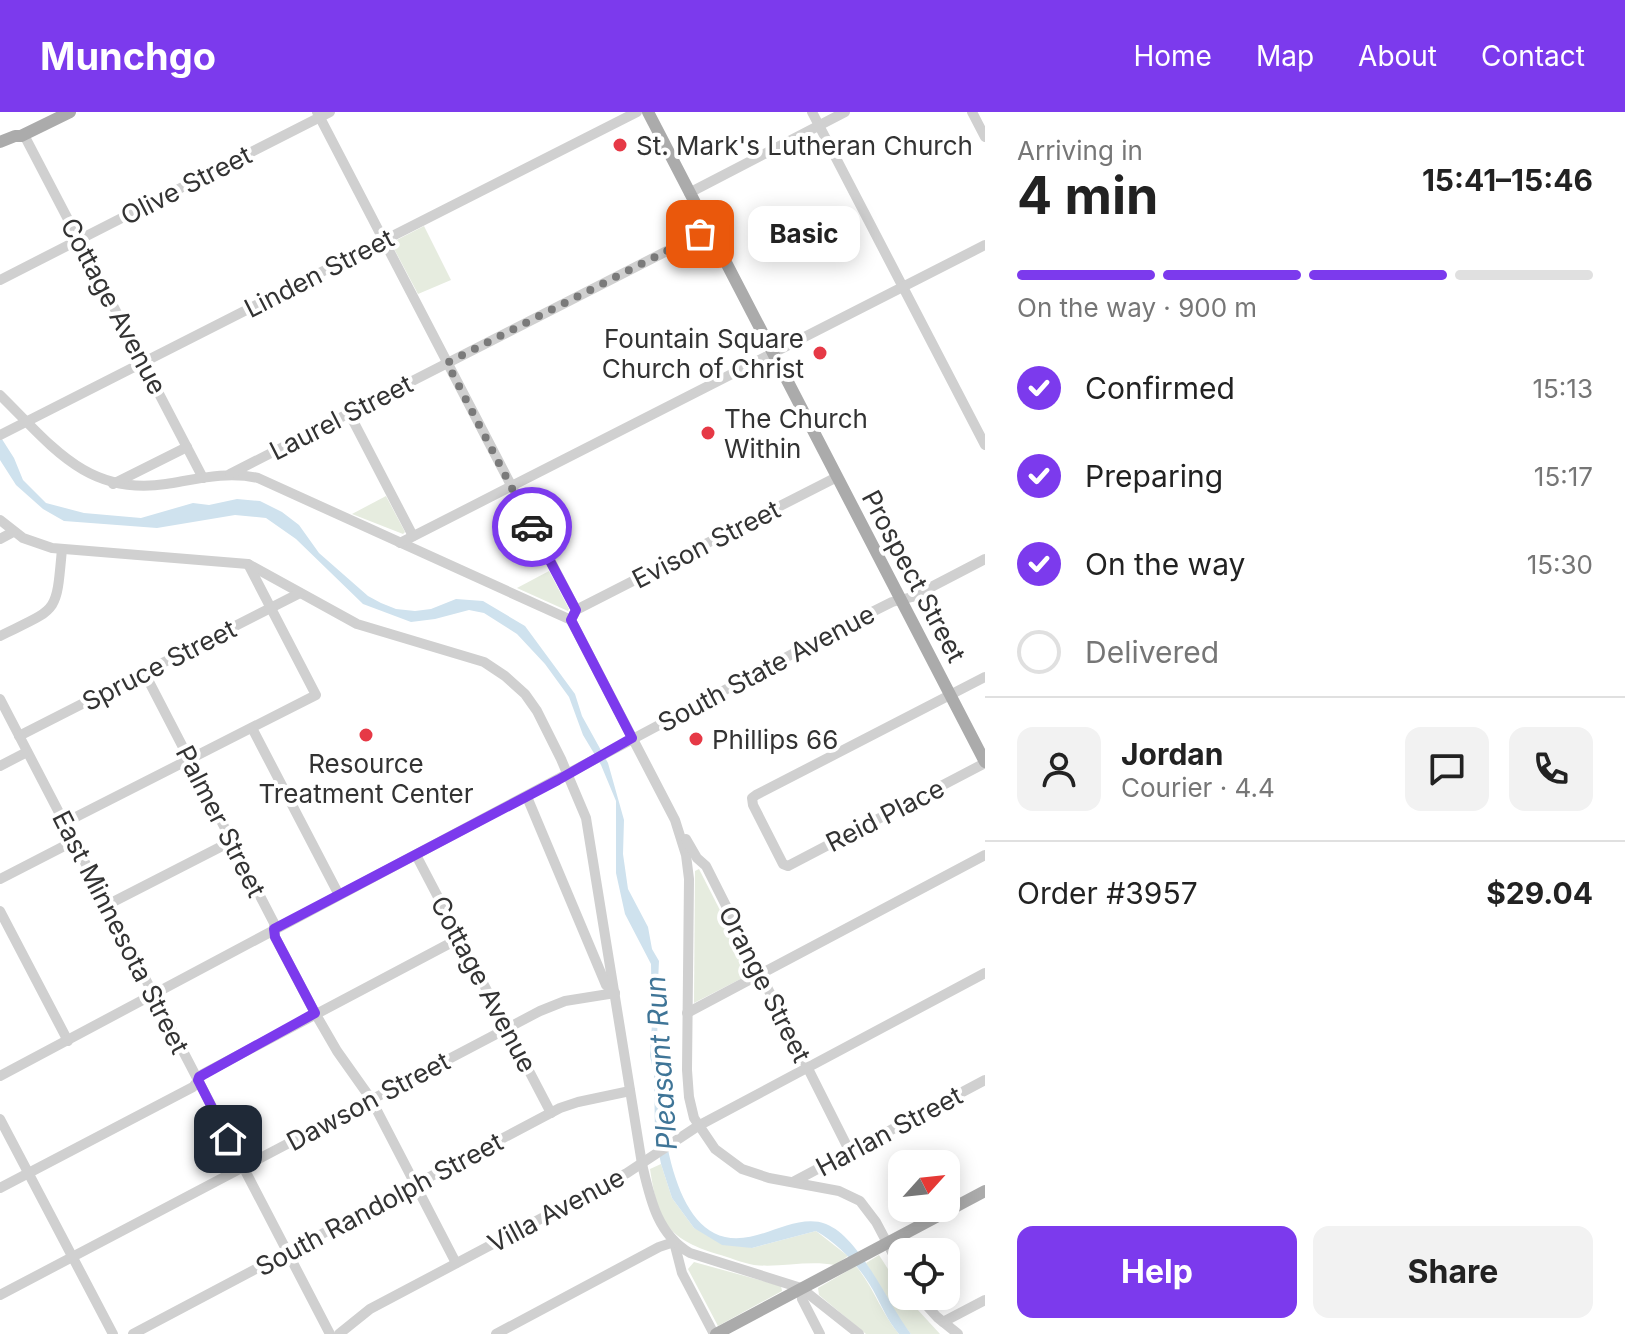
<!DOCTYPE html>
<html lang="en">
<head>
<meta charset="utf-8">
<style>
  body { margin:0; font-family:Inter,sans-serif; background:#f2f2f2; color:#222; height:100vh; display:flex; flex-direction:column; font-size:30px; white-space:nowrap }
  * { box-sizing:border-box; margin:0 }
  p { font-size:26px; color:#767676 }
  .icon { flex:none; width:44px; height:44px; fill:none; stroke:currentColor; stroke-width:2; stroke-linecap:round; stroke-linejoin:round }
  .map { position:relative; flex:1; overflow:hidden }
  .drawer { display:flex; flex-direction:column; background:#fff; width:640px }
  .drawer>* { flex:none }
  .needle { width:52px; rotate:63deg }
  .buttons { position:absolute; left:888px; top:1038px; display:grid; gap:16px }
  .buttons a { display:grid; place-items:center; width:72px; height:72px; border-radius:16px; background:#fff; box-shadow:0 4px 20px #0003; font-size:40px }
  .pin { position:absolute; display:grid; place-items:center; width:68px; height:68px; color:#fff; margin:-34px; border-radius:16px; box-shadow:0 4px 12px #0006 }
  .courier { position:absolute; display:grid; place-items:center; width:80px; height:80px; margin:-40px; border:6px solid #7c3aed; border-radius:50%; background:#fff; color:#222; box-shadow:0 2px 10px #0007 }
  .bubble { position:absolute; height:56px; border-radius:16px; background:#fff; box-shadow:0 4px 20px #0003; font-size:26px; font-weight:700; line-height:56px; text-align:center }
  .head em { font-style:normal; font-weight:700 }
  .head div { display:flex; flex-direction:column-reverse }
  .head { display:flex; align-items:center; justify-content:space-between; height:136px; padding:0 32px }
  h1 { font-size:52px; font-weight:700; line-height:60px }
  .bar { display:grid; grid-template-columns:repeat(4,1fr); gap:12px 8px; align-content:center; height:96px; padding:0 32px }
  .bar i { height:10px; border-radius:6px; background:#e0e0e0 }
  .bar .selected { background:#7c3aed }
  .bar p { grid-column:span 4 }
  .line { display:flex; align-items:center; gap:20px; padding:0 32px; border-top:2px solid #e0e0e0 }
  .line div { flex:1 }
  .round { display:grid; place-items:center; flex:none; width:84px; height:84px; border-radius:16px; background:#f2f2f2 }
  ol { padding:0 32px; list-style:none }
  li { display:flex; align-items:center; gap:24px; height:88px }
  li p { margin-inline-start:auto }
  li .icon { padding:8px; border-radius:50%; background:#7c3aed; color:#fff; stroke-width:4 }
  li:last-child { color:#767676 }
  li i { width:44px; height:44px; border:4px solid #e0e0e0; border-radius:50% }
  .cta { display:flex; gap:16px; margin-top:auto; padding:16px 32px }
  .cta a { flex:1; height:92px; border-radius:16px; background:#7c3aed; color:#fff; font-size:32px; font-weight:700; line-height:92px; text-align:center }
  .cta a+a { background:#f2f2f2; color:#222 }
  header { display:flex; align-items:center; gap:48px; box-sizing:border-box; height:112px; padding:0 40px; background:#7c3aed; color:#fff }
  header strong { font-size:38px }
  nav { display:flex; gap:44px; margin-inline-start:auto; font-size:28px }
  main { display:flex; flex:1; min-height:0 }
  .map>svg:first-child { display:block }
  .green { fill:#e6ecdf }
  .water { fill:#cfe2ee }
  .lines { fill:none; stroke-linecap:round; stroke-linejoin:round }
  .minor { stroke:#d0d0d0; stroke-width:10 }
  .major { stroke:#ababab; stroke-width:12 }
  .done { stroke:#7a7a7a; stroke-width:8; stroke-dasharray:0 14.4 }
  .route { stroke:#7c3aed; stroke-width:10 }
  .poi-dot { fill:#e63946; stroke:#fff; stroke-width:3 }
  .labels { text-anchor:middle; dominant-baseline:central; stroke-width:8; stroke-linejoin:round; paint-order:stroke }
  .poi-label { font-size:26px; fill:#333; stroke:#fff; text-anchor:start }
  .street-label { font-size:26px; fill:#333; stroke:#fff }
  .water-label { font-size:28px; font-style:italic; fill:#3f7597; stroke:#fff }
</style>
</head>
<body>
<header>
<strong>Munchgo</strong>
<nav><a>Home</a><a>Map</a><a>About</a><a>Contact</a></nav>
</header>
<main>
<div class="map">
<svg width="985" height="1222" viewBox="0 0 985 1222">
  <rect width="100%" height="100%" fill="#fff"/>
  <g class="green">
    <polygon points="424,114 451,168 418,182 391,131"/>
    <polygon points="386,384 405,420 403,422 352,402"/>
    <polygon points="549,459 569,497 568,499 517,476"/>
    <polygon points="699,757 752,861 694,891 695,759"/>
    <path d="M661 1052 672 1086 694 1116 752 1136 816 1119 848 1144 835 1153C807 1148 780 1156 754 1153 742 1151 729 1145 717 1142 666 1126 658 1109 650 1057Z"/>
    <polygon points="879,1143 902,1179 902,1184 905,1184 940,1222 911,1222 896,1203 866,1151"/>
    <polygon points="694,1150 781,1174 782,1179 718,1214 688,1157"/>
    <path d="M856 1154C874 1176 881 1201 899 1222H866L819 1183 818 1176Z"/>
  </g>
  <path class="water" d="M0 324 14 346 23 368 46 391 84 401 141 406 193 391 209 393 237 387 260 389 282 400 299 413 319 441 368 484 381 491 396 497 415 499 431 497 456 487 483 489 525 514 575 582 582 604 608 651 624 708 623 742 628 777 648 815 652 837 659 849C656 909 649 1107 725 1125 759 1133 794 1100 826 1112 861 1126 888 1193 911 1222H899C887 1208 882 1194 873 1178 859 1154 840 1133 816 1119L752 1136 722 1133 694 1116 672 1086 661 1052 655 1021 654 963 650 944 652 911 651 852 625 802 616 761V689L601 653 583 623 569 585 545 552 517 522 484 501 469 498 435 507 411 510 363 492 296 427 266 406 235 403 157 416 64 409 43 397 16 373 0 348Z"/>
  <g class="lines">
    <g class="minor">
      <polyline points="317,0 576,498 571,508"/>
      <polyline points="812,0 985,333"/>
      <polyline points="972,0 985,25"/>
      <polyline points="24,23 203,366"/>
      <polyline points="689,81 845,0"/>
      <polyline points="0,168 330,0"/>
      <path d="M0 283C52 334 87 384 166 372 197 367 227 359 258 366L571 508 675 708 686 743 689 767 687 958 689 985 694 1006 715 1037 742 1057 769 1066 839 1079 860 1089 876 1110 902 1159"/>
      <polyline points="349,301 413,424"/>
      <polyline points="0,323 637,0"/>
      <polyline points="230,362 708,118"/>
      <polyline points="113,372 187,335"/>
      <path d="M0 408 23 426 52 436 248 452 357 512 484 550 505 564 525 582 537 599 561 647 586 706 642 1052C650 1086 657 1122 690 1141L801 1176 859 1222"/>
      <polyline points="0,427 13,420"/>
      <polyline points="400,431 985,133"/>
      <polyline points="576,498 837,365"/>
      <path d="M0 524C59 495 56 503 62 437"/>
      <polyline points="144,560 274,811 275,825 315,901 337,939 371,987 456,1151"/>
      <polyline points="985,565 756,683 752,686 753,693 783,752 788,754 985,651"/>
      <polyline points="0,587 330,1222"/>
      <polyline points="252,616 339,783"/>
      <polyline points="19,624 300,481"/>
      <polyline points="0,654 27,640"/>
      <polyline points="527,685 606,873 615,881"/>
      <polyline points="64,711 316,583 248,452"/>
      <polyline points="686,727 697,746 706,754 850,1040"/>
      <polyline points="416,743 551,1001"/>
      <polyline points="0,767 74,729"/>
      <polyline points="107,793 232,729"/>
      <polyline points="0,799 68,929"/>
      <polyline points="687,901 985,743"/>
      <polyline points="0,964 860,506 892,490 912,485 985,447"/>
      <polyline points="0,1007 113,1222"/>
      <polyline points="793,1070 985,968"/>
      <polyline points="0,1076 193,975 203,962 460,826"/>
      <polyline points="674,1130 682,1161 714,1222"/>
      <polyline points="801,1176 802,1187 820,1222"/>
      <polyline points="0,1183 540,899 565,889 615,881"/>
      <polyline points="918,1184 937,1205 958,1222"/>
      <polyline points="943,1210 985,1188"/>
      <polyline points="133,1222 560,996 578,990 630,979"/>
      <polyline points="339,1222 370,1197 627,1061 698,1014 985,861"/>
      <polyline points="496,1222 659,1135 674,1130"/>
    </g>
    <g class="major">
      <polyline points="648,0 985,650"/>
      <polyline points="0,30 15,24 21,24 70,0"/>
      <polyline points="716,1222 985,1079"/>
    </g>
  </g>
  <g class="lines">
    <polyline class="done" points="532,415 447,251 700,122"/>
    <polyline class="route" points="228,1027 198,968 199,965 315,901 275,825 274,817 558,668 632,626 571,508 576,498 532,415"/>
  </g>
  <g class="poi-dot">
    <circle cx="620" cy="33" r="8"/>
    <circle cx="820" cy="241" r="8"/>
    <circle cx="708" cy="321" r="8"/>
    <circle cx="366" cy="623" r="8"/>
    <circle cx="696" cy="627" r="8"/>
  </g>
  <g class="labels">
    <g class="poi-label">
      <text x="636" y="33">St. Mark's Lutheran Church</text>
      <text x="804" y="226" text-anchor="end">Fountain Square<tspan x="804" dy="30">Church of Christ</tspan></text>
      <text x="724" y="306">The Church<tspan x="724" dy="30">Within</tspan></text>
      <text x="712" y="627">Phillips 66</text>
      <text x="366" y="651" text-anchor="middle">Resource<tspan x="366" dy="30">Treatment Center</tspan></text>
    </g>
    <g class="street-label">
      <text transform="translate(186 73) rotate(-27)">Olive Street</text>
      <text transform="translate(319 161) rotate(-27)">Linden Street</text>
      <text transform="translate(114 194) rotate(62)">Cottage Avenue</text>
      <text transform="translate(341 305) rotate(-27)">Laurel Street</text>
      <text transform="translate(706 432) rotate(-27)">Evison Street</text>
      <text transform="translate(914 464) rotate(62)">Prospect Street</text>
      <text transform="translate(159 553) rotate(-27)">Spruce Street</text>
      <text transform="translate(766 556) rotate(-28)">South State Avenue</text>
      <text transform="translate(885 703) rotate(-27)">Reid Place</text>
      <text transform="translate(221 709) rotate(63)">Palmer Street</text>
      <text transform="translate(121 820) rotate(63)">East Minnesota Street</text>
      <text transform="translate(484 872) rotate(62)">Cottage Avenue</text>
      <text transform="translate(765 872) rotate(63)">Orange Street</text>
      <text transform="translate(368 989) rotate(-28)">Dawson Street</text>
      <text transform="translate(889 1019) rotate(-28)">Harlan Street</text>
      <text transform="translate(379 1092) rotate(-28)">South Randolph Street</text>
      <text transform="translate(556 1098) rotate(-28)">Villa Avenue</text>
    </g>
    <g class="water-label">
      <text transform="translate(661 951) rotate(-94)">Pleasant Run</text>
    </g>
  </g>
</svg>
<div class="buttons">
<a><svg class="needle" viewBox="-14 -14 28 28"><path d="M0-13l5 13h-10z" fill="#e53935"/><path d="M0 13l5-13h-10z" fill="#767676"/></svg></a>
<a><svg class="icon" aria-label="locate" viewBox="0 0 24 24"><circle cx="12" cy="12" r="6"/><path d="M12 2v4M12 18v4M2 12h4M18 12h4"/></svg></a>
</div>
<div class="pin" style="left:700px;top:122px;background:#ea580c"><svg class="icon" aria-label="bag" viewBox="0 0 24 24"><path d="M5 8h14l-1 12H6zM9 8a3 3 0 0 1 6 0"/></svg></div>
<div class="pin" style="left:228px;top:1027px;background:#1f2937"><svg class="icon" aria-label="home" viewBox="0 0 24 24"><path d="M3 11l9-7 9 7M6 9v11h12V9"/></svg></div>
<div class="courier" style="left:532px;top:415px"><svg class="icon" aria-label="car" viewBox="0 0 24 24"><path d="M5 17H2v-5l4-1 3-4h7l3 4 3 1v5h-3M9 17h6M6 11h13"/><circle cx="7" cy="17" r="2"/><circle cx="17" cy="17" r="2"/></svg></div>
<div class="bubble" style="left:748px;top:94px;width:112px">Basic</div>
</div>
<section class="drawer">
<div class="head"><div><h1>4 min</h1><p>Arriving in</p></div><em>15:41–15:46</em></div>
<div class="bar"><i class="selected"></i><i class="selected"></i><i class="selected"></i><i></i><p>On the way · 900 m</p></div>
<ol>
<li><svg class="icon" aria-label="check" viewBox="0 0 24 24"><path d="M5 12l5 5 9-10"/></svg>Confirmed<p>15:13</p></li>
<li><svg class="icon" aria-label="check" viewBox="0 0 24 24"><path d="M5 12l5 5 9-10"/></svg>Preparing<p>15:17</p></li>
<li><svg class="icon" aria-label="check" viewBox="0 0 24 24"><path d="M5 12l5 5 9-10"/></svg>On the way<p>15:30</p></li>
<li><i></i>Delivered</li>
</ol>
<div class="line" style="height:144px"><a class="round"><svg class="icon" aria-label="person" viewBox="0 0 24 24"><circle cx="12" cy="8" r="4"/><path d="M4 21q1-7 8-7t8 7"/></svg></a><div><b>Jordan</b><p>Courier · 4.4</p></div><a class="round"><svg class="icon" aria-label="chat" viewBox="0 0 24 24"><path d="M4 5h16v11H9l-5 4z"/></svg></a><a class="round"><svg class="icon" aria-label="phone" viewBox="0 0 24 24"><path d="M5 4h4l2 5-3 2q2 4 5 5l2-3 5 2v4C11 20 4 13 5 4z"/></svg></a></div>
<div class="line" style="height:104px"><div>Order #3957</div><b>$29.04</b></div>
<div class="cta"><a>Help</a><a>Share</a></div>
</section>
</main>
</body>
</html>
